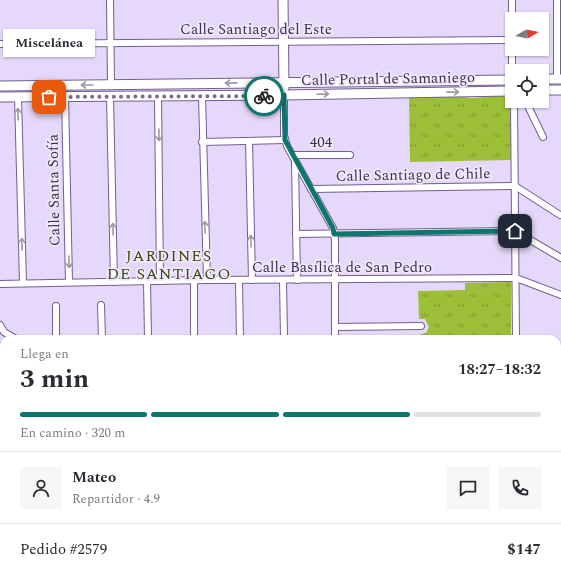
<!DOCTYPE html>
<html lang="es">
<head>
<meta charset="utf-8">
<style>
  body { margin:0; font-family:Spectral,serif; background:#f7f7f7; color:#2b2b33; height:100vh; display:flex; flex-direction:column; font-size:15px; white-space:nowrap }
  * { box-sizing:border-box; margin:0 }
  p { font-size:13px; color:#7c7c81 }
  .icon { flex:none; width:22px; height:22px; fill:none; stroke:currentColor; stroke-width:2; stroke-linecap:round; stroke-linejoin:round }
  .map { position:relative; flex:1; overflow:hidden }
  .drawer { position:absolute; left:0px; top:335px; width:561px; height:248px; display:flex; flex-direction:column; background:#fff; border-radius:12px 12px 0 0; box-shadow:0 1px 3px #0004 }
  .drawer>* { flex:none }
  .needle { width:26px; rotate:80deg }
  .controls { position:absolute; left:505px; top:12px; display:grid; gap:8px }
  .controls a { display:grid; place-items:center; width:44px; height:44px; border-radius:0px; background:#fff; box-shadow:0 1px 3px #0004; font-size:20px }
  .pin { position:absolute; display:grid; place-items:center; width:34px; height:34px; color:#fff; margin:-17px; border-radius:8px; box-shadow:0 2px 6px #0006 }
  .courier { position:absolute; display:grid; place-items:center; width:40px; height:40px; margin:-20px; border:3px solid #0f766e; border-radius:50%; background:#fff; color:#222; box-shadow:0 1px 5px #0007 }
  .bubble { position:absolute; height:28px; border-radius:0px; background:#fff; box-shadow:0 1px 3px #0004; font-size:13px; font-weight:700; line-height:28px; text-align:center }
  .headline em { font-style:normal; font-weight:700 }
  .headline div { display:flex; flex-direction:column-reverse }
  .headline { display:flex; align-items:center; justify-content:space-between; height:68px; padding:0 20px }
  h1 { font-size:26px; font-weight:700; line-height:30px }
  .bar { display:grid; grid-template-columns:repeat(4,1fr); gap:6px 4px; align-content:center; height:48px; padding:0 20px }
  .bar i { height:5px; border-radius:3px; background:#e1e1e2 }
  .bar .selected { background:#0f766e }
  .bar p { grid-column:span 4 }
  .line { display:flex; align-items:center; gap:10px; padding:0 20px; border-top:1px solid #e1e1e2 }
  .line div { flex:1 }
  .round { display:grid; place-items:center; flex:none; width:42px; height:42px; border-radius:0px; background:#f7f7f7 }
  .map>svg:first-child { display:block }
  .grass { fill:url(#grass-tufts) }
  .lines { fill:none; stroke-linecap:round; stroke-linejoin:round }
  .street-casing { stroke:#735f8f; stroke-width:8 }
  .secondary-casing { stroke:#735f8f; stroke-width:11 }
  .street { stroke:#fff; stroke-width:6 }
  .secondary { stroke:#fff; stroke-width:9 }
  .oneway { stroke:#9d99a4 }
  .done { stroke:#766d86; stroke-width:4; stroke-dasharray:0 7.2 }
  .route { stroke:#0f766e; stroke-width:5 }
  .labels { text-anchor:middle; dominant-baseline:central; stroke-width:3.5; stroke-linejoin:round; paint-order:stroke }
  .street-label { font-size:15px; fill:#3b3348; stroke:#f0e8fe }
  .neighbourhood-label { font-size:16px; letter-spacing:1px; fill:#3a4911; stroke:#f0e8fe }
</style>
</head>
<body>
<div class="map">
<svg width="561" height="583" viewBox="0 0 561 583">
  <defs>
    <pattern id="grass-tufts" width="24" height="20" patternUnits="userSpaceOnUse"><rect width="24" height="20" fill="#9dbf38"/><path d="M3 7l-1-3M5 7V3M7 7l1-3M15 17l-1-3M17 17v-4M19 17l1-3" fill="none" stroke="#819c31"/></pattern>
  </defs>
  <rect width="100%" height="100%" fill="#e5d8fa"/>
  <g class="grass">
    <path d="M496 94H510L511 160 410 162 409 95C421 95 434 94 447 95 466 97 476 101 496 94Z"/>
    <polygon points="511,282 511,339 419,339 419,335 426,333 429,327 425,319 419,319 418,291 465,290 465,283"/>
  </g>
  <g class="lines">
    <defs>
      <g id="street">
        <polyline points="110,0 111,85"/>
        <polyline points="512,0 512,19"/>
        <polyline points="0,44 512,40"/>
        <polyline points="512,49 512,71"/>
        <polyline points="557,79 557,0"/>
        <polyline points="284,95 284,135 287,146 333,228 335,240 335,339"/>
        <polyline points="158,96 160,281"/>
        <polyline points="202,96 207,280"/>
        <polyline points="18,97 23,283"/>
        <polyline points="65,97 69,282"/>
        <polyline points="110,97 114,282"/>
        <polyline points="514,101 516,339"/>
        <polyline points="528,101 528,106 543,137"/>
        <polyline points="249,141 252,280"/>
        <polyline points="202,142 285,140"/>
        <polyline points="293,155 350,155"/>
        <polyline points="295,161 297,280"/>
        <polyline points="311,189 515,186 560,215"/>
        <polyline points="296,234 515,231 561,258"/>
        <polyline points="283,280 284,339"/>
        <polyline points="147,281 148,339"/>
        <polyline points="194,281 194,339"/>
        <polyline points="239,281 240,339"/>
        <polyline points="0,284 207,280 516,278 561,295"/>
        <polyline points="101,305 102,339"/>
        <polyline points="0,325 4,332 16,339"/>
        <polyline points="335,327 421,326"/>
        <polyline points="56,339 56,306"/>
        <polyline points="557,354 561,355"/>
        <polyline points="557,401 561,402"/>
        <polyline points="0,423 4,424"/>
        <polyline points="557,445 561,446"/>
        <polyline points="557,491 561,492"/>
        <polyline points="557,519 561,519"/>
        <polyline points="0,544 4,543"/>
        <polyline points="557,567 561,567"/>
        <polyline points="83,579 84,583"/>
        <polyline points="184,579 187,583"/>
        <polyline points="306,579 307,583"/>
        <polyline points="373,579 374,583"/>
        <polyline points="438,579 439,583"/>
      </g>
      <g id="secondary">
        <polyline points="283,0 284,88"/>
        <polyline points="542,79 561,79"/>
        <polyline points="0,86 512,80"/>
        <polyline points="542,90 561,90"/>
        <polyline points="0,97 284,95 512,91"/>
        <polyline points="0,372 4,373"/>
        <polyline points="0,394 4,395"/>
        <polyline points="201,579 204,583"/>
        <polyline points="226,579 229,583"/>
      </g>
    </defs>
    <use href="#street" class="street-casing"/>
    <use href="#secondary" class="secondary-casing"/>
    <use href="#street" class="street"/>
    <use href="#secondary" class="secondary"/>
  </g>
  <defs><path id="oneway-shaft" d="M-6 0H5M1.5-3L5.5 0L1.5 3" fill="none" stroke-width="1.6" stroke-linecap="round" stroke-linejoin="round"/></defs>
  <g class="oneway">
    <use href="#oneway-shaft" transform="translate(231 83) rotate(179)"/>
    <use href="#oneway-shaft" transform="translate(87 85) rotate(180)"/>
    <use href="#oneway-shaft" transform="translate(453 92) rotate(-1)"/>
    <use href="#oneway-shaft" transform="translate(323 94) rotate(-2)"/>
    <use href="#oneway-shaft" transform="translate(18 114) rotate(-92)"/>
    <use href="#oneway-shaft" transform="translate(159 135) rotate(89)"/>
    <use href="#oneway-shaft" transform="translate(205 227) rotate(-92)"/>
    <use href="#oneway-shaft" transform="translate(113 229) rotate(-91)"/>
    <use href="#oneway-shaft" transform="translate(251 241) rotate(-91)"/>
    <use href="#oneway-shaft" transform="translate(22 244) rotate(-92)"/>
    <use href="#oneway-shaft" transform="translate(69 262) rotate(89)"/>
  </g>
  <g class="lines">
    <polyline class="done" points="49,97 264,96"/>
    <polyline class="route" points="264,96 284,95 285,140 333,228 334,234 515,231"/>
  </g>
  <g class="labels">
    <g class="street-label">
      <text x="256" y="29">Calle Santiago del Este</text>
      <text transform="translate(388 79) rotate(-1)">Calle Portal de Samaniego</text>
      <text x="321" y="142">404</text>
      <text transform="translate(413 175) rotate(-1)">Calle Santiago de Chile</text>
      <text transform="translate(54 190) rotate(-91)">Calle Santa Sofía</text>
      <text x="342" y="267">Calle Basílica de San Pedro</text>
    </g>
    <g class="neighbourhood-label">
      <text x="169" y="256">JARDINES<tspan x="169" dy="18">DE SANTIAGO</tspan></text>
    </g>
  </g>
</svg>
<div class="controls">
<a><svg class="needle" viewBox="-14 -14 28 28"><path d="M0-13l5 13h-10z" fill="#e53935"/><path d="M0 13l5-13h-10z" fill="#7c7c81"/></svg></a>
<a><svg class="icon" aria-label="locate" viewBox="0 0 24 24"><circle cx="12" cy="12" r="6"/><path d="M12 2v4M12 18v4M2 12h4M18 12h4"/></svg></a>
</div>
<div class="pin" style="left:49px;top:97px;background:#ea580c"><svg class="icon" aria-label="bag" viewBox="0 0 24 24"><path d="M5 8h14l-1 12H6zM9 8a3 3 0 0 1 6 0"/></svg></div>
<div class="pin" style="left:515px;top:231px;background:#1f2937"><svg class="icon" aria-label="home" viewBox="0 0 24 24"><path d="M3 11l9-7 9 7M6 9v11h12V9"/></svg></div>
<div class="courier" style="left:264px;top:96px"><svg class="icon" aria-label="bike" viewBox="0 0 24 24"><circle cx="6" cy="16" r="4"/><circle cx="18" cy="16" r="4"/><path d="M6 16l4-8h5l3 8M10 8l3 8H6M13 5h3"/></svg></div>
<div class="bubble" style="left:3px;top:29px;width:92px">Miscelánea</div>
<section class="drawer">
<div class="headline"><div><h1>3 min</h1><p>Llega en</p></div><em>18:27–18:32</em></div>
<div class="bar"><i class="selected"></i><i class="selected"></i><i class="selected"></i><i></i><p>En camino · 320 m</p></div>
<div class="line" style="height:72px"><a class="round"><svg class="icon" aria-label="person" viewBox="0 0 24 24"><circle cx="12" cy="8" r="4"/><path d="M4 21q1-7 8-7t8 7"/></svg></a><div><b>Mateo</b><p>Repartidor · 4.9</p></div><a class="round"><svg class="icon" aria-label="chat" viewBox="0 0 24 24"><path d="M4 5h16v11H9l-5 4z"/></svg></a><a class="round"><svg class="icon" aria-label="phone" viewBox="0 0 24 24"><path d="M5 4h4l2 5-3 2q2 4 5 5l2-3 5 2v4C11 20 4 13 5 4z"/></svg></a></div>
<div class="line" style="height:52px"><div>Pedido #2579</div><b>$147</b></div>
</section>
</div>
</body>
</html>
